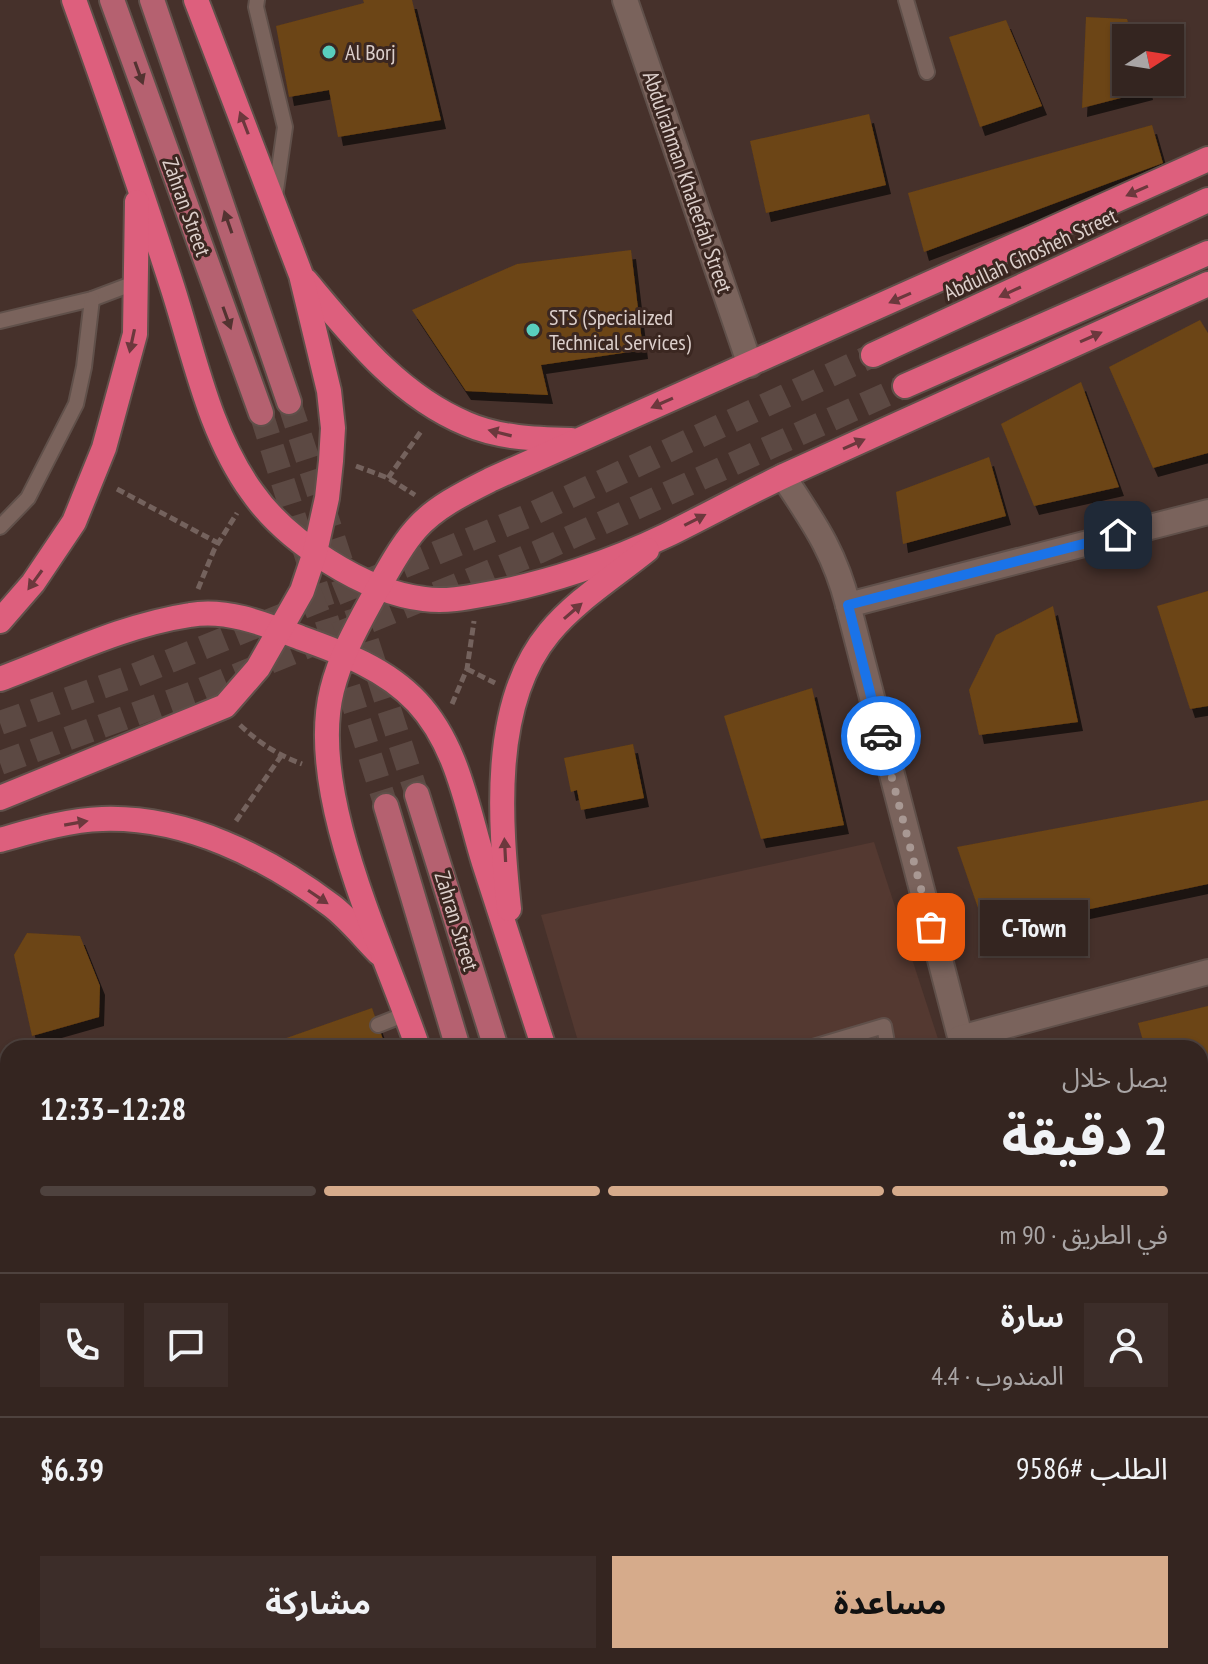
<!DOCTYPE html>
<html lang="ar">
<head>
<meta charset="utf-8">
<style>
  body { margin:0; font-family:"PT Sans Narrow","Noto Sans Arabic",sans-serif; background:#3c2d29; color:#f1f3f6; direction:rtl; height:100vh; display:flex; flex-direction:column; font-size:30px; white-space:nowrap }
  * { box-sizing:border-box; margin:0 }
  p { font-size:26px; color:#a9a5a5 }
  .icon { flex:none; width:44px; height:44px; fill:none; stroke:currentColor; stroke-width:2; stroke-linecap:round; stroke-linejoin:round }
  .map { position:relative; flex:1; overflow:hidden; direction:ltr }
  .side { position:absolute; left:0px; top:1040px; width:1208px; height:624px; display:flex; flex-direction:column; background:#342520; border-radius:24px 24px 0 0; box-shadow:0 2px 6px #0004,0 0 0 2px #4e423e; direction:rtl }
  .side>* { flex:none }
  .needle { width:52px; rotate:78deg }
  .fabs { position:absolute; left:1112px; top:24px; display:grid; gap:16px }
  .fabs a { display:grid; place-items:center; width:72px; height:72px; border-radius:0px; background:#342520; box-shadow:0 2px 6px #0004,0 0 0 2px #4e423e; font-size:40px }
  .pin { position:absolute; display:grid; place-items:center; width:68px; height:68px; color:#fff; margin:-34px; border-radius:16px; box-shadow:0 4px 12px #0006 }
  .courier { position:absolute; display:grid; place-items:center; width:80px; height:80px; margin:-40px; border:6px solid #1a73e8; border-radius:50%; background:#fff; color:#222; box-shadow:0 2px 10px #0007 }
  .bubble { position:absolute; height:56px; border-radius:0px; background:#342520; box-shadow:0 2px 6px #0004,0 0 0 2px #4e423e; font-size:26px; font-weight:700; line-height:56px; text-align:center; direction:rtl }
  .headline em { font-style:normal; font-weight:700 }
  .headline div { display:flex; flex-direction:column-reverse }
  .headline { display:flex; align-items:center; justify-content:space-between; height:136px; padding:0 40px }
  h1 { font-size:52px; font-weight:700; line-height:60px }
  .bar { display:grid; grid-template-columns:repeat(4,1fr); gap:12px 8px; align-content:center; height:96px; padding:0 40px }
  .bar i { height:10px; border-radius:6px; background:#4e423e }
  .bar .current { background:#d6ab8b }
  .bar p { grid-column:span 4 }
  .line { display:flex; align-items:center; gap:20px; padding:0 40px; border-top:2px solid #4e423e }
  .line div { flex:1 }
  .round { display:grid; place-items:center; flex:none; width:84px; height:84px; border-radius:0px; background:#3c2d29 }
  .action { display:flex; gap:16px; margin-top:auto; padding:16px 40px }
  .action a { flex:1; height:92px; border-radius:0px; background:#d6ab8b; color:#111; font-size:32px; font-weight:700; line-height:92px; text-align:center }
  .action a+a { background:#3c2d29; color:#f1f3f6 }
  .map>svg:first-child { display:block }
  .built { fill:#543931 }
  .building { fill:#6c4413; filter:url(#shadow) }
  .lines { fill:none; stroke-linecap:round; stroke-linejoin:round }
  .primary-tunnel { stroke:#5c4943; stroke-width:24; stroke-dasharray:24 12; stroke-linecap:butt }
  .motorway-tunnel { stroke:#5c4943; stroke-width:24; stroke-dasharray:24 12; stroke-linecap:butt }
  .service-casing { stroke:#60504a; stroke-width:18 }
  .minor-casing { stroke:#60504a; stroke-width:28 }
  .tertiary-casing { stroke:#60504a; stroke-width:28 }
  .primary-casing { stroke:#60504a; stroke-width:28 }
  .motorway-casing { stroke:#60504a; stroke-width:28 }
  .path { stroke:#74625d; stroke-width:5; stroke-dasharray:8 4; stroke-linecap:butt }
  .service { stroke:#7a635c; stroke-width:14 }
  .minor { stroke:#7a635c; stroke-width:24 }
  .tertiary { stroke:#7a635c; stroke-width:24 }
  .primary { stroke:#b56170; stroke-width:24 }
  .motorway { stroke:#dd5f7d; stroke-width:24 }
  .oneway { fill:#533331 }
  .oneway2 { fill:#6c383d }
  .done { stroke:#a89893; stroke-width:8; stroke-dasharray:0 14.4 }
  .route { stroke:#1a73e8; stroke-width:10 }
  .poi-dot { fill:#59cebe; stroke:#3b2721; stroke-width:3 }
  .labels { text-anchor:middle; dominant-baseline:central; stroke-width:6; stroke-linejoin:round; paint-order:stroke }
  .poi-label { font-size:22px; fill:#dccfcb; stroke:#3b2721; text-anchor:start }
  .street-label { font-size:22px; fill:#dccfcb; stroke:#3b2721 }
</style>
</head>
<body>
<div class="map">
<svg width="1208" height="1664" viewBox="0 0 1208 1664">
  <defs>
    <filter id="shadow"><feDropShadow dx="5" dy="9" stdDeviation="0" flood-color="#0009"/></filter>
  </defs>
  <rect width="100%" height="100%" fill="#46312b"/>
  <g class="built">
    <polygon points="874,842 941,1048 580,1048 541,915"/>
    <polygon points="758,1656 931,1656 934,1664 761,1664"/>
  </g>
  <g class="building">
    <polygon points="363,0 412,0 441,120 338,137 329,90 289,97 276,26 364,3"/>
    <polygon points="1086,17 1127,19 1133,38 1126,38 1126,82 1146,82 1148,91 1082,108"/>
    <polygon points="1006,20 1042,106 980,127 949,37"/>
    <polygon points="869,114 886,185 766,213 750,141"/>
    <polygon points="1152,125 1163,163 924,252 908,193"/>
    <polygon points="631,250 643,350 541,365 548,395 466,391 412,310 517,264"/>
    <polygon points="1200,320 1208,333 1208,453 1153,468 1109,367"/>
    <polygon points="1081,382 1119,487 1034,506 1001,424"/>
    <polygon points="989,457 1006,516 903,544 896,492"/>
    <polygon points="1208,591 1208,706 1190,709 1157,606"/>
    <polygon points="1053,606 1078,722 979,735 969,690 996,635"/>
    <polygon points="812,688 844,825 761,839 724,716"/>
    <polygon points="633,744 644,798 581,810 577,790 571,792 564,758"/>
    <polygon points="1208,800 1208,884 986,931 957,847"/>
    <polygon points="27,933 80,936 100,986 99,1017 32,1036 14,955"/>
    <polygon points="1208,1006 1208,1150 1200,1152 1200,1048 1145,1048 1138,1023"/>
    <polygon points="372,1008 386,1048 258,1048"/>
    <polygon points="0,1532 8,1532 8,1656 95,1656 98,1664 7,1664 0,1641"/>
    <polygon points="186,1656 311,1656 313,1664 188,1664"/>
    <polygon points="354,1656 470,1656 472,1664 356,1664"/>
    <polygon points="963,1656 1090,1656 1093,1664 965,1664"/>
  </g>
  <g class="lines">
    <g class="primary-tunnel">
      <polyline points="289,402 417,795"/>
      <polyline points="261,413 386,806"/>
    </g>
    <g class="motorway-tunnel">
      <polyline points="0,723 133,676 530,515 873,355"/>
      <polyline points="0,763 196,692 538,552 905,386"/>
    </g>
    <defs>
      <g id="service">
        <polyline points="257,0 256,7 285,127 275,197"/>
        <polyline points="906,0 927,72"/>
        <polyline points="0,321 92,299 137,282"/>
        <polyline points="0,527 28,498 76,404 84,367 92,299"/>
        <polyline points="378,1025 406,1014"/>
        <polyline points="810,1048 884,1026 888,1048"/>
        <polyline points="950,1656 952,1664"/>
      </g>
      <g id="minor">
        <polyline points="848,605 963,1048"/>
        <polyline points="960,1038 1208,972"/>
        <polyline points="1200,1314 1208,1312"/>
        <polyline points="0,1490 8,1487"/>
        <polyline points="1200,1649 1208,1647"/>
        <polyline points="1152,1661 1172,1656"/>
      </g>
      <g id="tertiary">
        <polyline points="625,0 750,365"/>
        <path d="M783 476C813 522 834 550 848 605L1208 512"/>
        <polyline points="0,1144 8,1172"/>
        <polyline points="151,1656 154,1664"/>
      </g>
      <g id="primary">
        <polyline points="112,0 261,413"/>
        <polyline points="152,0 289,402"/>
        <polyline points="417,795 496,1048"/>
        <polyline points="386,806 458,1048"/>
        <polyline points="639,1656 642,1664"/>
        <polyline points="686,1656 689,1664"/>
      </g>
      <g id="motorway">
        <path d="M74 0C108 95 141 190 172 286 194 354 209 433 252 492 286 541 364 592 424 599 445 602 466 598 487 594 546 584 613 561 667 535 708 515 747 493 788 474 928 410 1068 347 1208 284"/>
        <path d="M306 281C352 336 399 396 467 424 499 438 536 439 571 440"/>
        <polyline points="873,355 1208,200"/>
        <polyline points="905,386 1208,253"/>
        <polyline points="0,621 33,583 74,522 104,448 135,334 137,202"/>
        <path d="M0 679C62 656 124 625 190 615 227 608 267 625 301 638 343 653 386 669 417 702 458 746 467 808 484 863 504 925 524 986 544 1048"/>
        <polyline points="0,798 225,706 258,668 302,591 315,552 327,498 331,461 333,428 329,391 301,275 196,0"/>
        <path d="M0 840C32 831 68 820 102 819 185 816 267 857 332 906 349 919 364 938 379 953"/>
        <path d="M509 909C500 823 490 704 549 633 575 601 615 576 647 550"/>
        <path d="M418 1048C385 950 306 794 332 690 340 658 355 630 371 601 383 579 399 548 416 529 435 507 466 492 492 479L1208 159"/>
        <polyline points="616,1656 618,1664"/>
        <polyline points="728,1656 730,1664"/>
      </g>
    </defs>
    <use href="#service" class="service-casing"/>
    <use href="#minor" class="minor-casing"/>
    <use href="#tertiary" class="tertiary-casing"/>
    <use href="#primary" class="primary-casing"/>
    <use href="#motorway" class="motorway-casing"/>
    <g class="path">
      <polyline points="356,466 388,478 415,495"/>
      <polyline points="388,478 422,430"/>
      <polyline points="117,489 218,543"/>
      <polyline points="198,589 214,550 237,513"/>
      <polyline points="467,669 495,683"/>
      <polyline points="452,704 467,669 474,621"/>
      <path d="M240 725C259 743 278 755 302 764"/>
      <polyline points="236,821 281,756"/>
    </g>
    <use href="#service" class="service"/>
    <use href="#minor" class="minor"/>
    <use href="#tertiary" class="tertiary"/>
    <use href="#primary" class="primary"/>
    <use href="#motorway" class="motorway"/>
  </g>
  <defs><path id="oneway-solid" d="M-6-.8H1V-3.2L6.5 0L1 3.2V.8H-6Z" transform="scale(2)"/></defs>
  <g class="oneway">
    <use href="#oneway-solid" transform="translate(139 73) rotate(70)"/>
    <use href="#oneway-solid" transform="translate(228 222) rotate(-109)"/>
    <use href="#oneway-solid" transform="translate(227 318) rotate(70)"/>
  </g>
  <g class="oneway2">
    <use href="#oneway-solid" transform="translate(244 123) rotate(-111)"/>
    <use href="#oneway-solid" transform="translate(1137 191) rotate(156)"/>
    <use href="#oneway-solid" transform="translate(1010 292) rotate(155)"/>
    <use href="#oneway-solid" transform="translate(900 298) rotate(156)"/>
    <use href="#oneway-solid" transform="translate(1091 337) rotate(-24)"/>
    <use href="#oneway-solid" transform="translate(132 341) rotate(102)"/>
    <use href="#oneway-solid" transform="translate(662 403) rotate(156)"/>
    <use href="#oneway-solid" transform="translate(500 433) rotate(-166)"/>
    <use href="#oneway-solid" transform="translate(854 444) rotate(-24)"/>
    <use href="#oneway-solid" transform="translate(695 520) rotate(-27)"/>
    <use href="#oneway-solid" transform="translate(35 580) rotate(126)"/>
    <use href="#oneway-solid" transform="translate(573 611) rotate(-41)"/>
    <use href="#oneway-solid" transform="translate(76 823) rotate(-10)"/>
    <use href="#oneway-solid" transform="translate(505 850) rotate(-93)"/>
    <use href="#oneway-solid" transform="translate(318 897) rotate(34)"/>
  </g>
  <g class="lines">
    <polyline class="done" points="881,736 931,927"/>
    <polyline class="route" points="881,736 848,605 1118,535"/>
  </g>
  <g class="poi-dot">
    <circle cx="329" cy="52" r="8"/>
    <circle cx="533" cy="330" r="8"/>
  </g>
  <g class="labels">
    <g class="poi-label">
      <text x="345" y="52">Al Borj</text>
      <text x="549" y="317">STS (Specialized<tspan x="549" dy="25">Technical Services)</tspan></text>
    </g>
    <g class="street-label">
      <text transform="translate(688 182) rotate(71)">Abdulrahman Khaleefah Street</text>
      <text transform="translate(187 207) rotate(70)">Zahran Street</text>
      <text transform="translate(1030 254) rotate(-25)">Abdullah Ghosheh Street</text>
      <text transform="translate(457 921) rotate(73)">Zahran Street</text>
    </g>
  </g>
</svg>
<div class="fabs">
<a><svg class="needle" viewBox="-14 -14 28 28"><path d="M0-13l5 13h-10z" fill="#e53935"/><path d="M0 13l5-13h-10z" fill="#a9a5a5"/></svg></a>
</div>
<div class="pin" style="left:931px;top:927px;background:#ea580c"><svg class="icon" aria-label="bag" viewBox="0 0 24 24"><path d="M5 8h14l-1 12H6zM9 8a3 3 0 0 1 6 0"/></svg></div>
<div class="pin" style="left:1118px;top:535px;background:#1f2937"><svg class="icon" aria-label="home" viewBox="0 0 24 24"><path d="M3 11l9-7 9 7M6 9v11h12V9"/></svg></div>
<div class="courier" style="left:881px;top:736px"><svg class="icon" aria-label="car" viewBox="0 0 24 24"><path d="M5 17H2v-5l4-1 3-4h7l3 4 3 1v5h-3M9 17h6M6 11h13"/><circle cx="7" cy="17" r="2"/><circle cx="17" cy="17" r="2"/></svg></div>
<div class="bubble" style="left:980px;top:900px;width:108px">C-Town</div>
<section class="side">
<div class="headline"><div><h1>2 دقيقة</h1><p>يصل خلال</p></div><em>12:28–12:33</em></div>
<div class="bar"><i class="current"></i><i class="current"></i><i class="current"></i><i></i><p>في الطريق · 90 m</p></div>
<div class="line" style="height:144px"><a class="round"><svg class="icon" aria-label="person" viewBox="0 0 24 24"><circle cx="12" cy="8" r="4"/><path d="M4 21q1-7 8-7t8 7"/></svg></a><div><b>سارة</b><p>المندوب · 4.4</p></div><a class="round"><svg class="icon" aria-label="chat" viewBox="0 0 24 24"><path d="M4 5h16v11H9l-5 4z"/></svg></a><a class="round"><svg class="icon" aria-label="phone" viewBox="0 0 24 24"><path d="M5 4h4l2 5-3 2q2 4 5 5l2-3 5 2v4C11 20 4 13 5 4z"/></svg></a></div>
<div class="line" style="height:104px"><div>الطلب #9586</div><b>$6.39</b></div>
<div class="action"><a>مساعدة</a><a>مشاركة</a></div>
</section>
</div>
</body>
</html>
